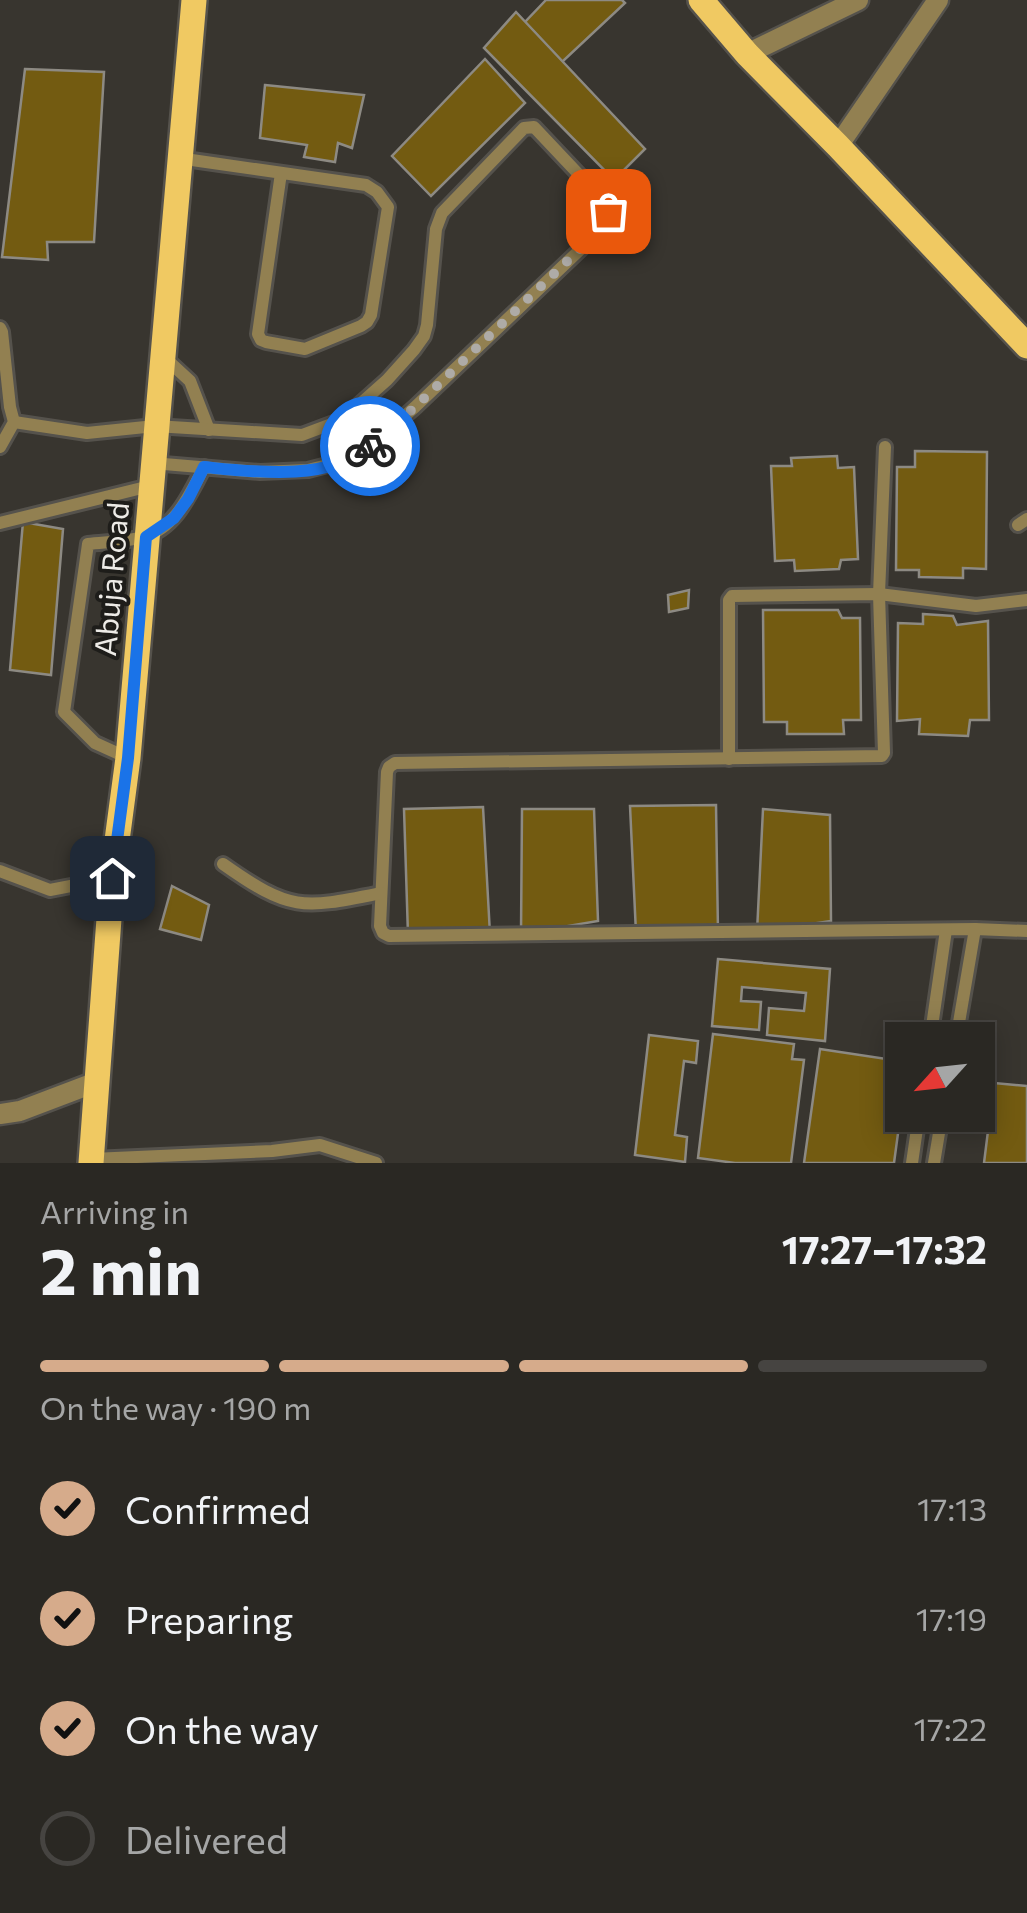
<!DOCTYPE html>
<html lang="en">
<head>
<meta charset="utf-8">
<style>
  body { margin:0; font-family:Commissioner,sans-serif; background:#363430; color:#f1f3f6; height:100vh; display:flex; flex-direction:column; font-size:38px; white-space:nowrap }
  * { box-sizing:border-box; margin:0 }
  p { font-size:32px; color:#a5a6a6 }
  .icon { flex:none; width:55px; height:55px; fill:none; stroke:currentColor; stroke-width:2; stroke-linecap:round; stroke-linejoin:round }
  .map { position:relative; height:1163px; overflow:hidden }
  .details { display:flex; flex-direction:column; background:#2a2823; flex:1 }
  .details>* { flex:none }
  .needle { width:65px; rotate:243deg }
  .controls { position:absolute; left:885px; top:1022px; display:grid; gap:20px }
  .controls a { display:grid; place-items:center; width:110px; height:110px; border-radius:0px; background:#2a2823; box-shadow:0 5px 25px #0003,0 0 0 2px #464441; font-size:50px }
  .pin { position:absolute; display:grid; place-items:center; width:85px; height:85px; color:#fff; margin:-42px; border-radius:20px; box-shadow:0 5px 15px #0006 }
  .courier { position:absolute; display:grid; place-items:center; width:100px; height:100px; margin:-50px; border:8px solid #1a73e8; border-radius:50%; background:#fff; color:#222; box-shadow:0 2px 12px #0007 }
  .headline em { font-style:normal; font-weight:700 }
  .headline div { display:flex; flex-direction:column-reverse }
  .headline { display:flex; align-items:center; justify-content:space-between; height:170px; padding:0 40px }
  h1 { font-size:65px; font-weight:700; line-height:75px }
  .bar { display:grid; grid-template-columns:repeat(4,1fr); gap:15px 10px; align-content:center; height:120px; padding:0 40px }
  .bar i { height:12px; border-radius:8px; background:#464441 }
  .bar .on { background:#d6ab8b }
  .bar p { grid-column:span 4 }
  ol { padding:0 40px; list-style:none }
  li { display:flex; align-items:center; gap:30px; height:110px }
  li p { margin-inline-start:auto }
  li .icon { padding:10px; border-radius:50%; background:#d6ab8b; color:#111; stroke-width:4 }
  li:last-child { color:#a5a6a6 }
  li i { width:55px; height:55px; border:5px solid #464441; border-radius:50% }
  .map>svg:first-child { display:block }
  .building { fill:#735b11; stroke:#8d8a83; stroke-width:2.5 }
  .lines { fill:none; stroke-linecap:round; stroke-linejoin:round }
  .lane-casing { stroke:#55524c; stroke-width:18 }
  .street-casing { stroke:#55524c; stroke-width:25 }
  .primary-casing { stroke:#55524c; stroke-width:30 }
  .lane { stroke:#928051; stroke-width:12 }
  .street { stroke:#928051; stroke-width:20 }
  .primary { stroke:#f0c962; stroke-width:25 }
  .done { stroke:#aeaba7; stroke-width:10; stroke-dasharray:0 18 }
  .route { stroke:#1a73e8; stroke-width:12 }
  .labels { text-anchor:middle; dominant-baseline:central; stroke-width:8; stroke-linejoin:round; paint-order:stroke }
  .street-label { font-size:30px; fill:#edebe7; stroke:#1e1d1a }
</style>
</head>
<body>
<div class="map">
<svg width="1027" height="1163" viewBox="0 0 1027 1163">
  <rect width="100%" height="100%" fill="#38352f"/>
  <g class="building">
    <polygon points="546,0 622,0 625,3 562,62 525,22"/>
    <polygon points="516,12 645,149 614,180 484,48"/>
    <polygon points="485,59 525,103 431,196 392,156"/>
    <polygon points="25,69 104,72 94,242 47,242 48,260 2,257"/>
    <polygon points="265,85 364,95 352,148 338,143 335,162 304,157 307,145 260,138"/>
    <polygon points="915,451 987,452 986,569 963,568 963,578 919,577 919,570 896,570 897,467 915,467"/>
    <polygon points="837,456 838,468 854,467 858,559 841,560 839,569 795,571 794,560 775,561 771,466 792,466 791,458"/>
    <polygon points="23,522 63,529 51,675 10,670"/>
    <polygon points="689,590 688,608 669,612 668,595"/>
    <polygon points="763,610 838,610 842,618 860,618 861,720 843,720 844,734 787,734 787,722 764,722"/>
    <polygon points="923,614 953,616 957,625 988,621 989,720 970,720 968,736 919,734 920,719 897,721 898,623 923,624"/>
    <polygon points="716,805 718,932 636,933 630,806"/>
    <polygon points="483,807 490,934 408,935 404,809"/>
    <polygon points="522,809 594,809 598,921 521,934"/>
    <polygon points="763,809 830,815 831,921 757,932"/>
    <polygon points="172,886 209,905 201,940 160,929"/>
    <polygon points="718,959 830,969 825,1041 767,1035 769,1008 804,1011 806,993 742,987 741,1001 761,1002 759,1030 712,1026"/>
    <polygon points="713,1034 794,1044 792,1059 804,1060 791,1163 735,1163 698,1158"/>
    <polygon points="649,1035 698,1041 696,1063 684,1061 675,1135 687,1137 685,1162 635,1155"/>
    <polygon points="820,1049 900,1061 899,1072 902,1072 902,1104 894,1163 804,1163"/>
    <polygon points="994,1083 1027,1086 1027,1163 984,1163"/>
  </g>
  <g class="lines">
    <defs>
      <g id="lane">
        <polyline points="178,158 366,185 377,192 388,207 371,315 367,322 361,326 305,349 266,342 261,340 258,334 281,173"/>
        <polyline points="0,328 2,332 10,407 14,422 0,447"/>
        <polyline points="164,357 190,381 209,430"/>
        <polyline points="14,422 87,433 155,426 302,435 342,420 387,380 414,350 424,336 427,325 436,229 442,213 524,128 534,127 601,198 608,211 606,225 415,407 358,457 308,470 260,472 152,463"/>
        <polyline points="885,447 879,594 884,753 882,756 395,763 389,767 387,772 380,926 383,933 389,936 975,929 1027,931"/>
        <polyline points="0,523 150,486"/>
        <polyline points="1018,525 1027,519"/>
        <path d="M128 758 95 743 64 712 88 544C105 542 126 542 143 537 175 529 190 494 204 467"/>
        <polyline points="729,759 729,600 732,596 879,594 976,606 1027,600"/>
        <path d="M223 864C291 912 302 909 381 893"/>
        <polyline points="0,871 50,890 112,878"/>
        <polyline points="930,1040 946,930"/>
        <polyline points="956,1040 975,929"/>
        <polyline points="92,1159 272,1151 320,1145 376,1163"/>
        <polyline points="912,1163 919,1115"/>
        <polyline points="934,1163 942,1115"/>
      </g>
      <g id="street">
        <polyline points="747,54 858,0"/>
        <polyline points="838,146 938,0"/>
        <polyline points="0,1114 20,1111 99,1081"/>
      </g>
      <g id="primary">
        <polyline points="701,0 747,54 838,146 1027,346"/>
        <polyline points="91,1163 112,878 128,758 194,0"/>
      </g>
    </defs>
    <use href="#lane" class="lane-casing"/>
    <use href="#street" class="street-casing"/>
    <use href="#primary" class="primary-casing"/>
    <use href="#lane" class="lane"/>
    <use href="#street" class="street"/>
    <use href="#primary" class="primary"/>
  </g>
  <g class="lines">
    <polyline class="done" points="370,446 415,407 606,224 608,211"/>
    <path class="route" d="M112 878 128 758 146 537 174 518 188 499 204 467C254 472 329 482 370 446"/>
  </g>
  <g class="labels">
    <g class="street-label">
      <text transform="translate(110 579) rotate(-85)">Abuja Road</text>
    </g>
  </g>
</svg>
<div class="controls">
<a><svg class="needle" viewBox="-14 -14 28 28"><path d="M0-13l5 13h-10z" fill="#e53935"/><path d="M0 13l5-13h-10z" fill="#a5a6a6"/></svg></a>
</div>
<div class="pin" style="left:608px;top:211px;background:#ea580c"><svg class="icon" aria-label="bag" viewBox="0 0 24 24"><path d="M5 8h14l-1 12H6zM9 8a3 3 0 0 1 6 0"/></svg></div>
<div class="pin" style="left:112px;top:878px;background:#1f2937"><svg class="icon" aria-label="home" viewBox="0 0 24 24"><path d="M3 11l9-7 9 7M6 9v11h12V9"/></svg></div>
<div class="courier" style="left:370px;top:446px"><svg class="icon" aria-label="bike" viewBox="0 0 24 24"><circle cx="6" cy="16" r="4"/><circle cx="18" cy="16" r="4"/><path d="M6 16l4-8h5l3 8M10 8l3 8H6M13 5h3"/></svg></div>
</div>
<section class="details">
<div class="headline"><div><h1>2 min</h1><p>Arriving in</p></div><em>17:27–17:32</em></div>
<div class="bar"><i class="on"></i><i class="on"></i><i class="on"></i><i></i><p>On the way · 190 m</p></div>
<ol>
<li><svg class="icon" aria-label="check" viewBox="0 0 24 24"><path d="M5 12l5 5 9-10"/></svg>Confirmed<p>17:13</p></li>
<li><svg class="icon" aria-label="check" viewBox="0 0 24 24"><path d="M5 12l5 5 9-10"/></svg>Preparing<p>17:19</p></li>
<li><svg class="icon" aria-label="check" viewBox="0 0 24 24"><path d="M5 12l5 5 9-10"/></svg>On the way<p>17:22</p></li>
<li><i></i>Delivered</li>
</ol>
</section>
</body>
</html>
